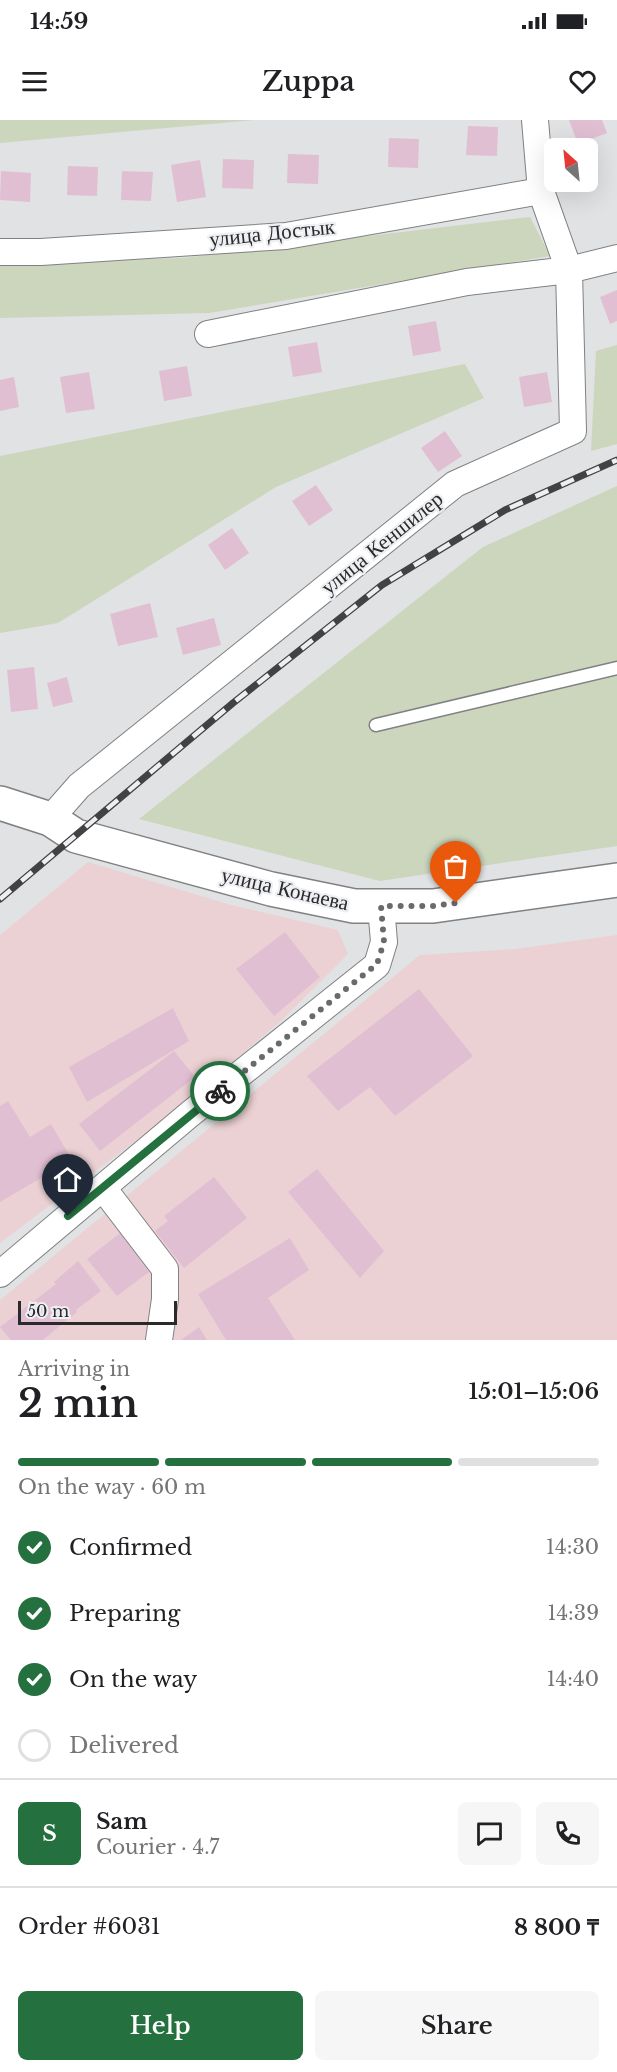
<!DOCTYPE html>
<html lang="en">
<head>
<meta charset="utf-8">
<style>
  body { margin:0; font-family:"Libre Baskerville",serif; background:#f6f6f6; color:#202124; height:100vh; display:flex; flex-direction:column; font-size:22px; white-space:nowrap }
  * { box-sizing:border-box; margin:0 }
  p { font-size:20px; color:#757577 }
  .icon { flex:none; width:33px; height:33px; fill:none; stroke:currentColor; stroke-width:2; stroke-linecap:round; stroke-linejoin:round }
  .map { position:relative; height:1220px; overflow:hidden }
  .panel { display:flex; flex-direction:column; background:#fff; flex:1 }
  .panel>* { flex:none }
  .needle { width:39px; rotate:333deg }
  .controls { position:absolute; left:544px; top:18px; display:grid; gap:12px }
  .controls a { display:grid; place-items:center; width:54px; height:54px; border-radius:9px; background:#fff; box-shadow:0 6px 24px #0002; font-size:30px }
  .scale { position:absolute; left:18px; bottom:15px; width:159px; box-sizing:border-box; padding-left:6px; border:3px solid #2a2a2b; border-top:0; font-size:16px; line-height:21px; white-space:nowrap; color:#2a2a2b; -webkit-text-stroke:4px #eeeff2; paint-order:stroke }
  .pin { position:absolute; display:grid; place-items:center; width:51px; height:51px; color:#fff; margin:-62px -26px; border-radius:50% 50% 50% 0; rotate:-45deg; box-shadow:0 0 6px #0007 }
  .pin .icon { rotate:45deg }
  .courier { position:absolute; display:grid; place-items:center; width:60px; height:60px; margin:-30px; border:4px solid #25703f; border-radius:50%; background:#fff; color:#222; box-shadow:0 2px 8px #0007 }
  .headline em { font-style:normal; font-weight:600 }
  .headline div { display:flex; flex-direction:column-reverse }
  .headline { display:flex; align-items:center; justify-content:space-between; height:102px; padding:0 18px }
  h1 { font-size:39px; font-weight:600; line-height:45px }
  .bar { display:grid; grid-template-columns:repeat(4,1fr); gap:9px 6px; align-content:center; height:72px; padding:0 18px }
  .bar i { height:8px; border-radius:4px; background:#e0e0e0 }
  .bar .on { background:#25703f }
  .bar p { grid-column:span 4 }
  .line { display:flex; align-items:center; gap:15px; padding:0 18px; border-top:2px solid #e0e0e0 }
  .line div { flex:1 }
  .round { display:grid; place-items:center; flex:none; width:63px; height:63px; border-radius:9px; background:#f6f6f6 }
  ol { padding:0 18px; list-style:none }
  li { display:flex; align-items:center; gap:18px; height:66px }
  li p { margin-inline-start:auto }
  li .icon { padding:6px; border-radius:50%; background:#25703f; color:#fff; stroke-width:4 }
  li:last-child { color:#757577 }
  li i { width:33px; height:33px; border:3px solid #e0e0e0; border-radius:50% }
  .primary-button { display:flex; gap:12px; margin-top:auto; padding:12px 18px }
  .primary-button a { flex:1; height:69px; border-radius:9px; background:#25703f; color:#fff; font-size:24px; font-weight:600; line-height:69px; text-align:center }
  .primary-button a+a { background:#f6f6f6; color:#202124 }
  .status { display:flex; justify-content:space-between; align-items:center; height:42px; padding:0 30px; background:#fff; direction:ltr }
  .status svg { height:16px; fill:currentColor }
  header { display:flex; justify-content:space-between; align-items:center; height:78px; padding:0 18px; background:#fff; font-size:27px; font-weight:600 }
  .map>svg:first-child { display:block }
  .industrial { fill:#ebd1d3 }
  .green { fill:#cbd6bd }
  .building { fill:#e1bfd3 }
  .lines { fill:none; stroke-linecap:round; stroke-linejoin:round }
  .service-casing { stroke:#808183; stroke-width:15 }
  .minor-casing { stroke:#808183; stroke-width:28 }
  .secondary-casing { stroke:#808183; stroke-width:36 }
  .service { stroke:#fff; stroke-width:12 }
  .minor { stroke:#fff; stroke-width:26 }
  .secondary { stroke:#fff; stroke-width:33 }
  .rail-casing { stroke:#424244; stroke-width:7 }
  .rail { stroke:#eeeff2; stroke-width:4.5; stroke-dasharray:14; stroke-linecap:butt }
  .done { stroke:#6a6a6c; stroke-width:6; stroke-dasharray:0 10.8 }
  .route { stroke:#25703f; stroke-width:8 }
  .labels { text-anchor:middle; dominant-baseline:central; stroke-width:4.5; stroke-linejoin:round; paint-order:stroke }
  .street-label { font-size:21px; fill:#2a2a2b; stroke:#eeeff2 }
</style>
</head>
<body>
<div class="status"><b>14:59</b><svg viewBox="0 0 49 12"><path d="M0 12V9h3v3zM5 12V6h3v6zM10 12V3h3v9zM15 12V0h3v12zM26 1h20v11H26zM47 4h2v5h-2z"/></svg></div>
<header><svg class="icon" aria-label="menu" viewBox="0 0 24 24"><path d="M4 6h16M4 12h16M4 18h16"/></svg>Zuppa<svg class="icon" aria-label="heart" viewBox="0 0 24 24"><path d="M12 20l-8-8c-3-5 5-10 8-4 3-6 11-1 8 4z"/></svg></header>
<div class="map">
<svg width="617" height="1220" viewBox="0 0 617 1220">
  <rect width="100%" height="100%" fill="#e1e2e4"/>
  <g class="industrial">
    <polygon points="88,742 231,785 338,810 348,834 282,900 174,992 0,1123 0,815"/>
    <polygon points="617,815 617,1220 0,1220 0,1180 420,835 515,829"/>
  </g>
  <g class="green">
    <polygon points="0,0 254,0 0,23"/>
    <polygon points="530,97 550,136 209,193 0,198 0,143 183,138"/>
    <polygon points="617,225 617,324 591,331 596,231"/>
    <polygon points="465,244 484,278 276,367 58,503 0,513 0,336"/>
    <polygon points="617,366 617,726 380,761 139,699 483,427"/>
  </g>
  <g class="building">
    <polygon points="569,0 602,0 607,13 578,24"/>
    <polygon points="468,6 498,7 497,36 466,35"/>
    <polygon points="389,18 419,19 418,48 388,47"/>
    <polygon points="288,34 319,35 318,64 287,63"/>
    <polygon points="223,39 254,40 253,69 222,68"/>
    <polygon points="200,40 206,77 177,82 171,45"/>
    <polygon points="68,46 98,47 97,76 67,75"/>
    <polygon points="1,51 31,53 30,82 0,80"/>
    <polygon points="122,51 153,52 151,81 121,80"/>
    <polygon points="617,170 617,201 610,204 600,177"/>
    <polygon points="436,201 441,231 413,236 408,206"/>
    <polygon points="317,222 322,252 293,257 288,227"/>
    <polygon points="187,246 192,276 164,281 159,251"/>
    <polygon points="89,252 95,289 66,293 60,257"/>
    <polygon points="547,252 552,282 524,287 519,257"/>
    <polygon points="14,257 19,287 0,291 0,260"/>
    <polygon points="445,311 462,336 438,352 421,328"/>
    <polygon points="316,365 333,390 309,406 292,381"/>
    <polygon points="232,408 249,433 225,450 208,425"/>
    <polygon points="150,483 158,517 118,526 110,494"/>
    <polygon points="214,498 221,525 183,535 176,508"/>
    <polygon points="34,547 38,589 11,592 7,550"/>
    <polygon points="67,557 73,582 53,587 47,563"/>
    <polygon points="285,812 320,857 274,896 236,849"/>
    <polygon points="419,869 473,936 395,996 370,967 338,991 307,956"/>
    <polygon points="173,888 189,921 87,982 69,947"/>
    <polygon points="174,931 195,957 100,1031 79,1004"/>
    <polygon points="8,981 30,1017 51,1004 72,1040 0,1082 0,986"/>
    <polygon points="317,1049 384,1131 360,1158 288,1072"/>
    <polygon points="214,1057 247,1098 184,1148 155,1111 168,1101 164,1096"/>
    <polygon points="120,1113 149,1152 117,1176 87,1139"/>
    <polygon points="290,1118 309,1150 268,1178 295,1220 226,1220 198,1174"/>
    <polygon points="78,1141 101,1171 76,1190 77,1192 43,1220 11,1220 0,1207 56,1164 54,1162"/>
    <polygon points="199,1207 207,1220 181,1220"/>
  </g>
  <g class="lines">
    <defs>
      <polyline id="service" points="376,605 617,548"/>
      <g id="minor">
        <polyline points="0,132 41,132 286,116 541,71"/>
        <polyline points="208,214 467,162 569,150 541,71 535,0"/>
        <polyline points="50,699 79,666 455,364 573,311 569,150 617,138"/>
        <polyline points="103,1068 165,1149 165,1179 159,1220"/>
        <polyline points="0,1154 190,994 377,845 384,822 381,786"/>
      </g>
      <polyline id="secondary" points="0,683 50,699 76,716 271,769 354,786 433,786 617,760"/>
    </defs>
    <use href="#service" class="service-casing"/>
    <use href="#minor" class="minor-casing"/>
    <use href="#secondary" class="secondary-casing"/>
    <use href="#service" class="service"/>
    <use href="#minor" class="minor"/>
    <use href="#secondary" class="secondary"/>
    <defs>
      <polyline id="rail" points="0,779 233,583 382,465 505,390 617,340"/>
    </defs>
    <use href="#rail" class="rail-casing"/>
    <use href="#rail" class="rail"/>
  </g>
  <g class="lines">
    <polyline class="done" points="220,971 377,844 384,822 381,786 433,786 456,783"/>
    <polyline class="route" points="68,1096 220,971"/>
  </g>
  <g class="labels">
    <g class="street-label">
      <text transform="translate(272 113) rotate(-6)">улица Достык</text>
      <text transform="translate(382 423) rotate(-39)">улица Кеншилер</text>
      <text transform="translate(285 769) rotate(13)">улица Конаева</text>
    </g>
  </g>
</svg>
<div class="controls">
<a><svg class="needle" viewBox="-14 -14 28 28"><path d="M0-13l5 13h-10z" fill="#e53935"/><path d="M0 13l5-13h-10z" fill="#757577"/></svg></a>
</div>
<div class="scale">50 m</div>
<div class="pin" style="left:456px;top:783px;background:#ea580c"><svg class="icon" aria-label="bag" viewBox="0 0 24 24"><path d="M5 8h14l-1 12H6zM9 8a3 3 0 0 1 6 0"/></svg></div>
<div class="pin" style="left:68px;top:1096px;background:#1f2937"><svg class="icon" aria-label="home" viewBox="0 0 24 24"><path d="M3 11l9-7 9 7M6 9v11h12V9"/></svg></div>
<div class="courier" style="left:220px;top:971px"><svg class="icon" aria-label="bike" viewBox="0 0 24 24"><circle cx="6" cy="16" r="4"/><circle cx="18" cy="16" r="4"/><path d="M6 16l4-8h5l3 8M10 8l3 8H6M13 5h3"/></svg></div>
</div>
<section class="panel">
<div class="headline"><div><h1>2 min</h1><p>Arriving in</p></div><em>15:01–15:06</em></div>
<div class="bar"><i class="on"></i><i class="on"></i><i class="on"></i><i></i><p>On the way · 60 m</p></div>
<ol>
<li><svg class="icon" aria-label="check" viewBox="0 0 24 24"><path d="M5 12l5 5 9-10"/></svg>Confirmed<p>14:30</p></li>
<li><svg class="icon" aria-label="check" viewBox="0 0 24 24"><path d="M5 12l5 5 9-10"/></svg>Preparing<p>14:39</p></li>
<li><svg class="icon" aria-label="check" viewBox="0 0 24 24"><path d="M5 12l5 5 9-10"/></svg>On the way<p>14:40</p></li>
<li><i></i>Delivered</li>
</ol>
<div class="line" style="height:108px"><b class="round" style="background:#25703f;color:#fff">S</b><div><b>Sam</b><p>Courier · 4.7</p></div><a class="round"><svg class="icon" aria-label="chat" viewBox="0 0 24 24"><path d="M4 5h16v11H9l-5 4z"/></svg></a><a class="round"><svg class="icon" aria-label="phone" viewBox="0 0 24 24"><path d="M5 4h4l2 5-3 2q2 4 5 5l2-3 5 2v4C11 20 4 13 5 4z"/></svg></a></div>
<div class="line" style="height:78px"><div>Order #6031</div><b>8 800 ₸</b></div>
<div class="primary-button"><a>Help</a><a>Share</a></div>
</section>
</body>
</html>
